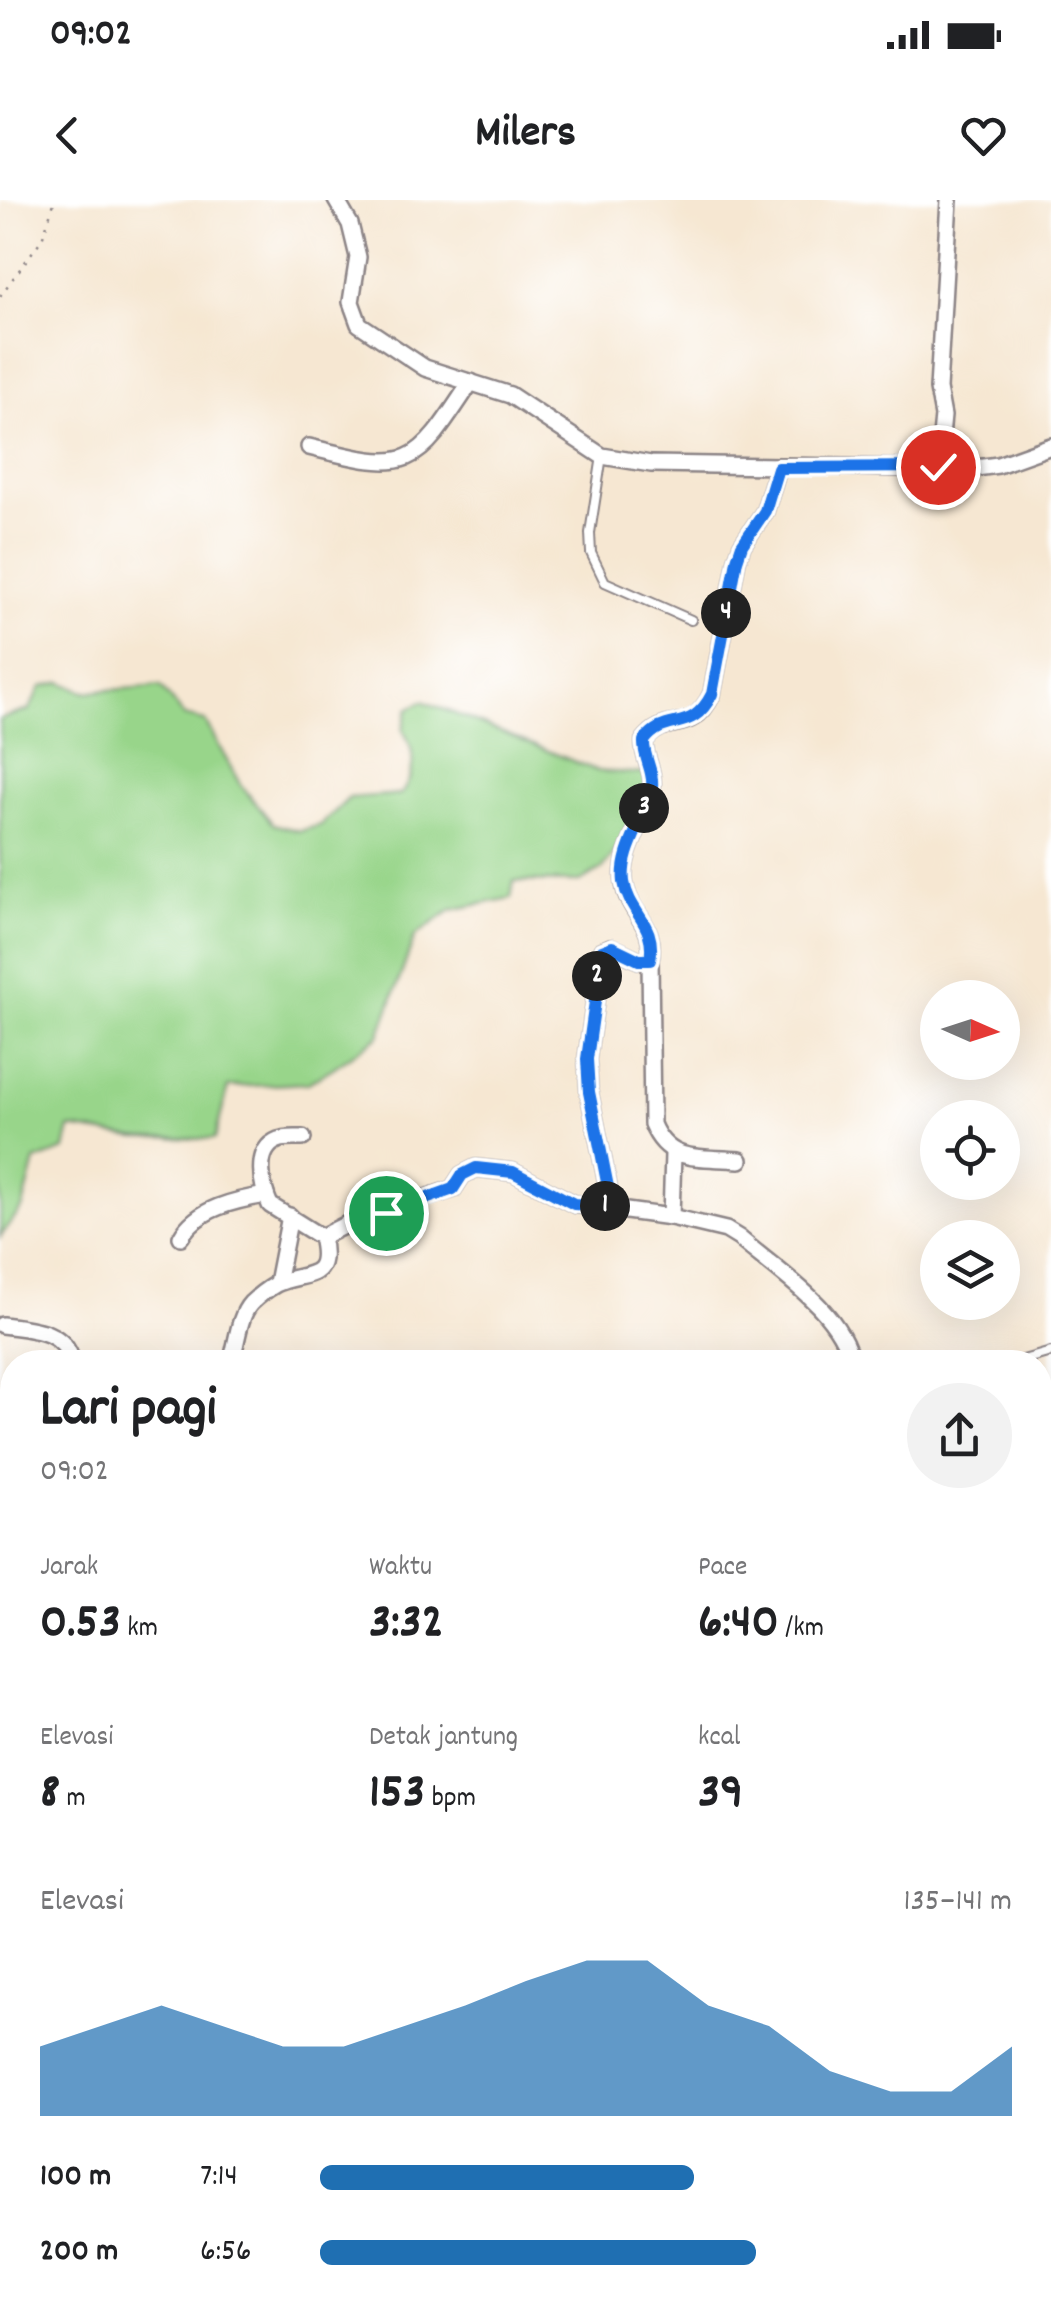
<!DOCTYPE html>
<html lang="id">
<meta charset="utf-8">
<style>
:root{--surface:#fff;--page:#f2f2f2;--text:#202124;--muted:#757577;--accent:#1f6fb2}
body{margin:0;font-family:Dekko,sans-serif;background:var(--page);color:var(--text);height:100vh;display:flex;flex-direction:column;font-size:38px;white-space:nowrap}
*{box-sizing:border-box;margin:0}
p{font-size:32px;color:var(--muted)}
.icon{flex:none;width:55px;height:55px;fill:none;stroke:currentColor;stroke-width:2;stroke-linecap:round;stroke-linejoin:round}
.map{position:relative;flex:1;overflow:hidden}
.sheet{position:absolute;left:0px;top:1150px;width:1052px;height:960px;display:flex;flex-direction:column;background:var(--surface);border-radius:40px 40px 0 0;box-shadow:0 10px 40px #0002}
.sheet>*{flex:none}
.needle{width:65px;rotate:93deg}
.controls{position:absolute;left:920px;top:780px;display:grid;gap:20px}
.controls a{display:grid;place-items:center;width:100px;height:100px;border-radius:50%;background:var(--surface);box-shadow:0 10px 40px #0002;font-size:50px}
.pin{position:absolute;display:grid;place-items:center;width:85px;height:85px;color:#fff;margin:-42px;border:5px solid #fff;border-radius:50%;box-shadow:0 2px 10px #0007}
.km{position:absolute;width:50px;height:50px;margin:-25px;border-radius:50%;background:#222;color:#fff;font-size:28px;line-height:50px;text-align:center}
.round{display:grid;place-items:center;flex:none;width:105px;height:105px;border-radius:52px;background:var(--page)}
.overview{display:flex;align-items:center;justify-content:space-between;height:170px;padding:0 40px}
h1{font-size:55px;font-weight:700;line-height:75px}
.stats{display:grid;grid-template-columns:repeat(3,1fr);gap:15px;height:170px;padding:10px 40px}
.stats div{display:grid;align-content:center}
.stats b{font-size:50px;font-weight:700}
.stats small{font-size:28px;font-weight:400}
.stats p{font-size:28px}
.chart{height:280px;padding:20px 40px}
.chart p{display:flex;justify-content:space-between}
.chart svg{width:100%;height:180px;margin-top:10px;fill:var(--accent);opacity:.7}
ul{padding:0 40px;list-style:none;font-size:32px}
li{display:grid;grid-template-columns:160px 120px 1fr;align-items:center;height:75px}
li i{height:25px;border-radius:12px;background:var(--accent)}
.status{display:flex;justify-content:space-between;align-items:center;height:70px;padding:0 50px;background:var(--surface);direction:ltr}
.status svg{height:28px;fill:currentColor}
header{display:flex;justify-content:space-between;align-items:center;height:130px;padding:0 40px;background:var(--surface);font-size:45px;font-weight:700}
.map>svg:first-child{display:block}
</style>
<div class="status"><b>09:02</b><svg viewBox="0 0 49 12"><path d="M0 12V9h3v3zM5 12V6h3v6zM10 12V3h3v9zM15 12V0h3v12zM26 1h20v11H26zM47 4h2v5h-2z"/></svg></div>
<header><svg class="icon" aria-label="back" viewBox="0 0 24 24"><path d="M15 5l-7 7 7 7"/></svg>Milers<svg class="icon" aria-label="heart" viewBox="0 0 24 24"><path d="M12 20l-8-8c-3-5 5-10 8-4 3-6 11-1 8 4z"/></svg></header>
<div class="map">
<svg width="1051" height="2110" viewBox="0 0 1051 2110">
<rect width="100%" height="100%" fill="#fff"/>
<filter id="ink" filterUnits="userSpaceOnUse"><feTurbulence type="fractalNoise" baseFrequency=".01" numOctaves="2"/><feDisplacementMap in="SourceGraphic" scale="20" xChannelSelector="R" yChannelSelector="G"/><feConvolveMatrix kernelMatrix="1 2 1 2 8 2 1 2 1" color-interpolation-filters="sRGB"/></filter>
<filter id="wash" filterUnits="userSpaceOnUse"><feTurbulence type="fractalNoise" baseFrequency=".0048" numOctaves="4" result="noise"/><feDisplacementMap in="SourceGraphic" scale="40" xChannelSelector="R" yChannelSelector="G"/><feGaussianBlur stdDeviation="2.25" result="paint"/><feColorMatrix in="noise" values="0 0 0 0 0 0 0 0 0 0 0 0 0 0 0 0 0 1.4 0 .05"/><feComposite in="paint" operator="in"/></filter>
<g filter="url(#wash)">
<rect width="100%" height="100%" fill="#f6e7d2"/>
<path fill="#98d58a" stroke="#5d7c62" stroke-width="2.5" d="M 61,482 L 84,492 L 160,486 L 184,516 L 205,521 L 240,584 L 273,624 L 300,631 L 321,625 L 349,598 L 401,594 C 416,574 416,551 403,530 L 408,509 L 423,501 L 598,571 L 649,574 L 652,593 L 628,636 L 602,669 L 580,682 L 514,681 L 511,698 L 451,710 L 415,736 L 379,836 L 333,868 L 308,883 L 228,887 L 215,939 L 135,938 L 70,928 L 65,950 L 35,961 L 23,1007 L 0,1037 L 0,519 L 29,510 L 41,487 Z"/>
</g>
<g filter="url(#ink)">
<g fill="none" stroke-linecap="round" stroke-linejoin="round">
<g stroke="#8c8486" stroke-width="12">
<g id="service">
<path d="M 602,256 L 590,333 L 591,353 L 605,382 L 691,420"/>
<path d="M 1016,1162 L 1051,1152"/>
<path d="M 0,1508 L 12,1510"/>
<path d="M 0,1818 L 12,1811"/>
<path d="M 12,2110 L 33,2098"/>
</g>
</g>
<g stroke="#8c8486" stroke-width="20">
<g id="minor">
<path d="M 336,0 L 350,24 L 358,57 L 351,102 L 359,124 L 425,168 L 510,195 L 602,256 L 651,264 L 969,269 L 998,265 L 1051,246"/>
<path d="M 309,247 C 411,272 413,271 471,182"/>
<path d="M 938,267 L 943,216 L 938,189 L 949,0"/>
<path d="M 650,760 L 652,924 C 669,965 701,956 740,960"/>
<path d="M 612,1007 L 589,892 L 587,859 L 602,751 L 611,747 L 639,760 L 650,760 C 657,723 628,714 624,682 C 620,648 648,618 652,586 C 654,571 643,557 644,541 C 667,510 690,539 712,494 L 737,360 L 742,345 L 765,311 L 778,268"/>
<path d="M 671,1017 L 673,954"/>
<path d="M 181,1037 C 197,1008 236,1000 266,995"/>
<path d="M 321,1037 L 349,1023 L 453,989 L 462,975 L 476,968 L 513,972 L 574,1004 L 671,1017 L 726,1030 L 739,1038 C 777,1071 842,1111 851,1162"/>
<path d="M 277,1083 L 290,1016"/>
<path d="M 2,1125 C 31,1129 64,1129 72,1162"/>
<path d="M 231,1162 C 237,1145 238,1117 251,1103 C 257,1097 269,1088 276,1084 C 304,1071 332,1083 321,1037 L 270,1005 C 262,987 253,950 278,940 C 285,937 295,938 303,938"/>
<path d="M 1040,1729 L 1051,1694"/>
<path d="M 1040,2011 L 1042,1979"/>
<path d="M 1040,2080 L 1051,2084"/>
<path d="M 837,2098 L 838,2110"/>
<path d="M 987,2110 L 992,2098"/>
</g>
</g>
<g stroke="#8c8486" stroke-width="25">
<g id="tertiary">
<path d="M 0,1326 L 12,1327"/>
<path d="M 1040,1382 L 1051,1381"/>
</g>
</g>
<g stroke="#8c8486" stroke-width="2.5" stroke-dasharray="2.5 8" stroke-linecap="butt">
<path d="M 0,96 L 42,39 L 55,0"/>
<path d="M 65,2110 L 66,2098"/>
</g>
<use href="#service" stroke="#fff" stroke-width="8"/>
<use href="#minor" stroke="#fff" stroke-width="15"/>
<use href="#tertiary" stroke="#fff" stroke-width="20"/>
</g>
</g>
<g fill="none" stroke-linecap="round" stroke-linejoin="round" filter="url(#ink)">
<g stroke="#fff" stroke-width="20">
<path id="route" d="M 386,1013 L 453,989 L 462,975 L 476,968 L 513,972 L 574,1004 L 612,1007 L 589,892 L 587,859 L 602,751 L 612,747 L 639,760 L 650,760 C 657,723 629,714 624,682 C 620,648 648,618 652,586 C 654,571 643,557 644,541 C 667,511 691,536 712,494 L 737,360 L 742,345 L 765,311 L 778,268 L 938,267"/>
</g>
<use href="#route" stroke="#1a73e8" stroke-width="12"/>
</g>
</svg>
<div class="controls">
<a><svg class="needle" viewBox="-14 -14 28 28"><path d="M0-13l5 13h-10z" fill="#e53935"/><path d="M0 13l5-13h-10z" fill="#757577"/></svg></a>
<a><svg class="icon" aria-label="locate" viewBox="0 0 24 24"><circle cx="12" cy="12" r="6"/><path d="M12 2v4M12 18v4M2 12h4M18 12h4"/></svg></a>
<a><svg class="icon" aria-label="layers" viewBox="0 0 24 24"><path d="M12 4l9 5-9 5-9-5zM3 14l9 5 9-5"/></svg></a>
</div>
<div class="pin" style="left:386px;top:1013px;background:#1e9e55"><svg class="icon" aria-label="arrive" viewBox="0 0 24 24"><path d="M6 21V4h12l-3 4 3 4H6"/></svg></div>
<div class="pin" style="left:938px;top:267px;background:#d93025"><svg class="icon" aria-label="check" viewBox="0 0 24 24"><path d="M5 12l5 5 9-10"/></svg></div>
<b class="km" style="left:605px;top:1006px">1</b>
<b class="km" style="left:597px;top:776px">2</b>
<b class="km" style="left:644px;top:608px">3</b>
<b class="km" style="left:726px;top:413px">4</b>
<section class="sheet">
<div class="overview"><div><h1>Lari pagi</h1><p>09:02</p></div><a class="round"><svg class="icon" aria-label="share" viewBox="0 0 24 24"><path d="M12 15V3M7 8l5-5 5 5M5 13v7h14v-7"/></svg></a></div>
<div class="stats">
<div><p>Jarak</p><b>0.53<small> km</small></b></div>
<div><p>Waktu</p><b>3:32</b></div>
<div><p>Pace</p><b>6:40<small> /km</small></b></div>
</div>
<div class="stats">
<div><p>Elevasi</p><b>8<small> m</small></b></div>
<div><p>Detak jantung</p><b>153<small> bpm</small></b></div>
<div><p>kcal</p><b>39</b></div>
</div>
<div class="chart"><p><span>Elevasi</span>135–141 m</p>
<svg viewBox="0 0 160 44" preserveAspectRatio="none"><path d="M0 44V27L10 22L20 17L30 22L40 27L50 27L60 22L70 17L80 11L90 6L100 6L110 17L120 22L130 33L140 38L150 38L160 27V44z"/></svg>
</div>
<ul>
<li><b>100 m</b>7:14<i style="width:54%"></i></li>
<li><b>200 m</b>6:56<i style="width:63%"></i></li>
</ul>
</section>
</div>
